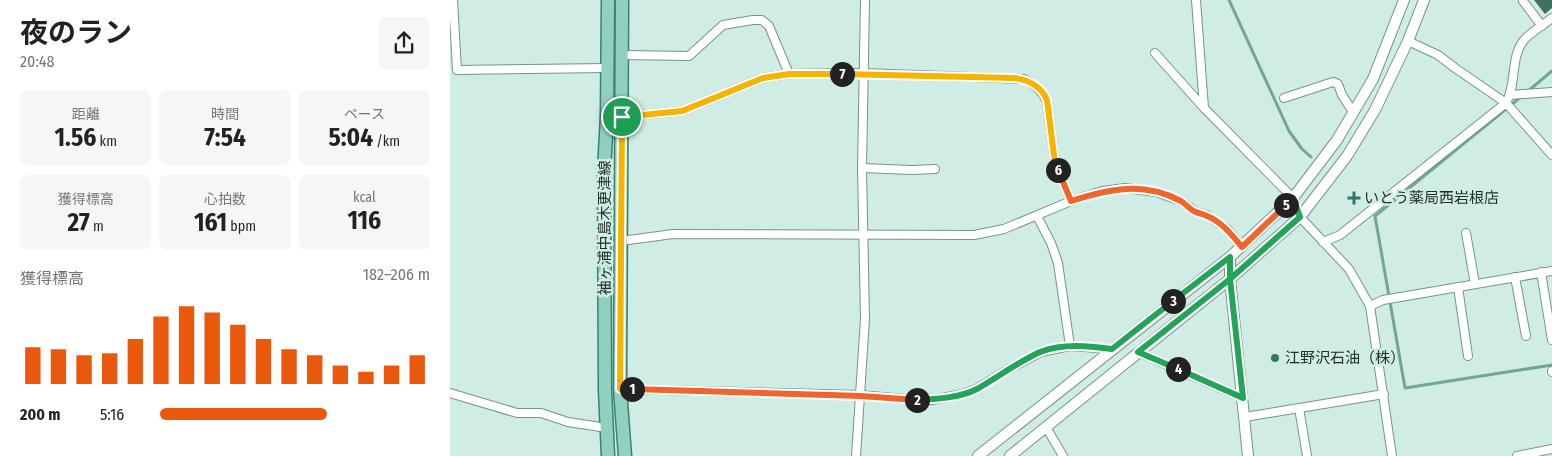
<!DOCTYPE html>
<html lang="ja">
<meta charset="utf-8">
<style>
:root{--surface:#fff;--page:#f6f6f6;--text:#222;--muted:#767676;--accent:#ea580c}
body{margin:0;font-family:"Fira Sans Condensed","Noto Sans JP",sans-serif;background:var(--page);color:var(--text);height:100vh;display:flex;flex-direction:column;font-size:19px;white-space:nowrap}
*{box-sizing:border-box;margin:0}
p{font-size:16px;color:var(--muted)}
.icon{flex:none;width:28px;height:28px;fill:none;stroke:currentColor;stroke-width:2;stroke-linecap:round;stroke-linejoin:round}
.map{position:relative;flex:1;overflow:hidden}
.sheet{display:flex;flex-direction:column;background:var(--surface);width:450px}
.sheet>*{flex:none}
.pin{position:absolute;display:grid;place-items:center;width:42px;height:42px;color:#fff;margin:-21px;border:2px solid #fff;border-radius:50%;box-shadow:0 1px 5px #0007}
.km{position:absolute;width:25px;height:25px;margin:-12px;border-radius:50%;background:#222;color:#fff;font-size:14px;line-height:25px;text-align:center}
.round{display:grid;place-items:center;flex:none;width:52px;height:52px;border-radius:8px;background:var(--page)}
.summary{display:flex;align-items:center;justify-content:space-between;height:85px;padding:0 20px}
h1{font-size:28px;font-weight:700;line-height:38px}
.metrics{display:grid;grid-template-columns:repeat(3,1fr);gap:8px;height:85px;padding:5px 20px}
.metrics div{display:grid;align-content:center;border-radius:8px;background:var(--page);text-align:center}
.metrics b{font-size:25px;font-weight:700}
.metrics small{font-size:14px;font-weight:400}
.metrics p{font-size:14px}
.chart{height:140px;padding:10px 20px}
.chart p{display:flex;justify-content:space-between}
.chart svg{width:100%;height:90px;margin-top:5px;stroke:var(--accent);stroke-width:6}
ul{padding:0 20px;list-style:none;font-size:16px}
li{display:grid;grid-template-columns:80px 60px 1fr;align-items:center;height:38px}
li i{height:12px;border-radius:6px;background:var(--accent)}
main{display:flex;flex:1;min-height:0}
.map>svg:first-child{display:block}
</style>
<main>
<section class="sheet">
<div class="summary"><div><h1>夜のラン</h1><p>20:48</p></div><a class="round"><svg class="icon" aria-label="share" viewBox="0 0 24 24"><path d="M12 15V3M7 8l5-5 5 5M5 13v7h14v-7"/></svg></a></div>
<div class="metrics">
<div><p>距離</p><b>1.56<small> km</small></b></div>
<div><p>時間</p><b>7:54</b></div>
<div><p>ペース</p><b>5:04<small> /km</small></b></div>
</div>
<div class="metrics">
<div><p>獲得標高</p><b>27<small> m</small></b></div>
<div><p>心拍数</p><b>161<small> bpm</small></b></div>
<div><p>kcal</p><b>116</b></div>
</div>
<div class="chart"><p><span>獲得標高</span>182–206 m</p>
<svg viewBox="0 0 160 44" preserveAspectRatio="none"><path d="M5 44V26M15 44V27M25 44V30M35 44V29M45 44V22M55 44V11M65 44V6M75 44V9M85 44V15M95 44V22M105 44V27M115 44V30M125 44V35M135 44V38M145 44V35M155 44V30"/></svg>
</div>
<ul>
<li><b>200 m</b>5:16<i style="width:62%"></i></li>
</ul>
</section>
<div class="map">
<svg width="1102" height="456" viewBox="0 0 1102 456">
<rect width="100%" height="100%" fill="#cfede4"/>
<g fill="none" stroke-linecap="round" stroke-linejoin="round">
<g stroke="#72a597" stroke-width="3">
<path d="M 779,0 L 839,131 L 852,149 L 861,157"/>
<path d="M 1077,92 L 1102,71"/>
<path d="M 1072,96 L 925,216 L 955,388 L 1102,365"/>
</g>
</g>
<path fill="#3e7063" d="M 1084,0 L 1102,0 L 1102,8 L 1095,14 Z"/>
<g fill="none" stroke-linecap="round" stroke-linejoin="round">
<g stroke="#78938b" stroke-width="10">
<g id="minor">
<path d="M 3,0 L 7,70 L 158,68"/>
<path d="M 746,0 L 754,108 L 843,198 L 850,217 L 899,269 L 920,306 L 942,456"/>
<path d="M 1073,1 L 1092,26"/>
<path d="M 958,41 L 988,55 L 1005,68 L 1056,103 L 1102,155"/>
<path d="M 705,53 L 754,108"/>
<path d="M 173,55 L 239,56 L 273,25 L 303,20 L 312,20 L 319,26 L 339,74"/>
<path d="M 1060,95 L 1102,92"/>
<path d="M 834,98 L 883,82 L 888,84 L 892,95 L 903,112"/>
<path d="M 157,116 L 172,117 L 232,111 L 313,78 L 339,74 L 414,73 L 574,79 C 584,84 592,90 597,101 L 605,163 L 621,201"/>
<path d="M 412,168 L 462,170 L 485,169"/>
<path d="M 587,216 L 601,243 L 608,263 L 620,346"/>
<path d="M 1016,233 L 1025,284"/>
<path d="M 171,241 L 223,234 L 524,235 L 554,229 L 621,201 L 652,191 L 675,188 L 706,192 L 731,201 L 746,212 L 757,215 L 777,229 L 792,247"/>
<path d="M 873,242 L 890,235 L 1056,103 C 1067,84 1060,57 1074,40 C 1081,32 1093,25 1102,18"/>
<path d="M 1091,272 L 1102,340"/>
<path d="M 1065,277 L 1076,336"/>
<path d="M 1008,287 L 1018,356"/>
<path d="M 920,306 L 933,300 L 1102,271"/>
<path d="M 688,352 L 793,398"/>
<path d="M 1102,371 L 1102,372"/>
<path d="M 170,389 L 411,395 L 466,400 L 482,400 L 513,394 L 526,389 L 559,369 L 591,352 L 620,346 L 662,349"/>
<path d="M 0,393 L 67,413 L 91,413 L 118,422 L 157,428"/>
<path d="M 849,408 L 857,456"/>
<path d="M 795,417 L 934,394"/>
<path d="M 596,427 L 613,456"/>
<path d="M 406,456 L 415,319 L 412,168 L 415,0"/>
<path d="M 1067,456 L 1102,449"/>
</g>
</g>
<g stroke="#78938b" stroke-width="12">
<g id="tertiary">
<path d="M 780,257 L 780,279 L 798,456"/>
<path d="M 528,456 L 780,257 L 843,198 L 887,140 L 923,79 L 954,0"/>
<path d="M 560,456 L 780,279 L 850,217 L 897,156 L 925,110 L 958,41 L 974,0"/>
</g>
</g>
<g stroke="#3a8272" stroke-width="15">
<g id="primary">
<path d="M 172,0 L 170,389 L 175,456"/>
<path d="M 158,456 L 155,390 L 154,170 L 157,116 L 158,0"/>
</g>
</g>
<use href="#minor" stroke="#fff" stroke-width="8"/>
<use href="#tertiary" stroke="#fff" stroke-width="10"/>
<use href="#primary" stroke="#91d0c1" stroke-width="12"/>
</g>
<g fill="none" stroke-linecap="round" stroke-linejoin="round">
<g stroke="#fff" stroke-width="10">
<path id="split-1" d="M 172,117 L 170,389 L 182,389"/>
</g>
<g stroke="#fff" stroke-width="10">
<path id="split-2" d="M 182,389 L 411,396 L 467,400"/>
</g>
<g stroke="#fff" stroke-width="10">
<path id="split-3" d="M 467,400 C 486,399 509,398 527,389 C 548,377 568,362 590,352 C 613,343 639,346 662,349 L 723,301"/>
</g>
<g stroke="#fff" stroke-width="10">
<path id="split-4" d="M 723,301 L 780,257 L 780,279 L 793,398 L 728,369"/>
</g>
<g stroke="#fff" stroke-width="10">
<path id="split-5" d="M 728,369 L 688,352 L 780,279 L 850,217 L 843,198 L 836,205"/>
</g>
<g stroke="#fff" stroke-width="10">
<path id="split-6" d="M 608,170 L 621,201 C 659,189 693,181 731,201 C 736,204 740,210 746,212 C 750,214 754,214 757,216 C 772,222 782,235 792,247 L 836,205"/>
</g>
<g stroke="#fff" stroke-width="10">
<path id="split-7" d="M 392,74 L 564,78 C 579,80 591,86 597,100 L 605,163 L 608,170"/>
</g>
<g stroke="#fff" stroke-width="10">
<path id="split-8" d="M 172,117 L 232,111 L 313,78 L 339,74 L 392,74"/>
</g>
<use href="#split-1" stroke="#f5b400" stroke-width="6"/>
<use href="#split-2" stroke="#f0652b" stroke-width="6"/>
<use href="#split-3" stroke="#22a559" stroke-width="6"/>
<use href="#split-4" stroke="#22a559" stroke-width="6"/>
<use href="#split-5" stroke="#22a559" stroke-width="6"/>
<use href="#split-6" stroke="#f0652b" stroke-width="6"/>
<use href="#split-7" stroke="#f5b400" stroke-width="6"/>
<use href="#split-8" stroke="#f5b400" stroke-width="6"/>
</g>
<g fill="#347667" stroke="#cfede4" stroke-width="2">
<path d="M901.5 190.5h5v5h5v5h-5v5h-5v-5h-5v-5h5z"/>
<circle cx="825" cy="358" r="5"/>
</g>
<g text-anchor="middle" stroke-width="5" stroke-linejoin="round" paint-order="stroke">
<g font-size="15" fill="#222e2a" stroke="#cfede4" text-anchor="start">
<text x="914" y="203">いとう薬局西岩根店</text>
<text x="835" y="363">江野沢石油（株）</text>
</g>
<g font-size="15" fill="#222e2a" stroke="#cfede4">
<text transform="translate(155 228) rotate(-90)" y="5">袖ヶ浦中島木更津線</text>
</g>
</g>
</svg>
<div class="pin" style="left:172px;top:117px;background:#1e9e55"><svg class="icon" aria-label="arrive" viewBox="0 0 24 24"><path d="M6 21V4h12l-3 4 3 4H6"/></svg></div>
<b class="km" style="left:182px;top:389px">1</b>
<b class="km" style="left:467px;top:400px">2</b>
<b class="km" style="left:723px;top:301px">3</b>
<b class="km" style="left:728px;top:369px">4</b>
<b class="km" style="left:836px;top:205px">5</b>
<b class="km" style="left:608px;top:170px">6</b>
<b class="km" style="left:392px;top:74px">7</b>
</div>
</main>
